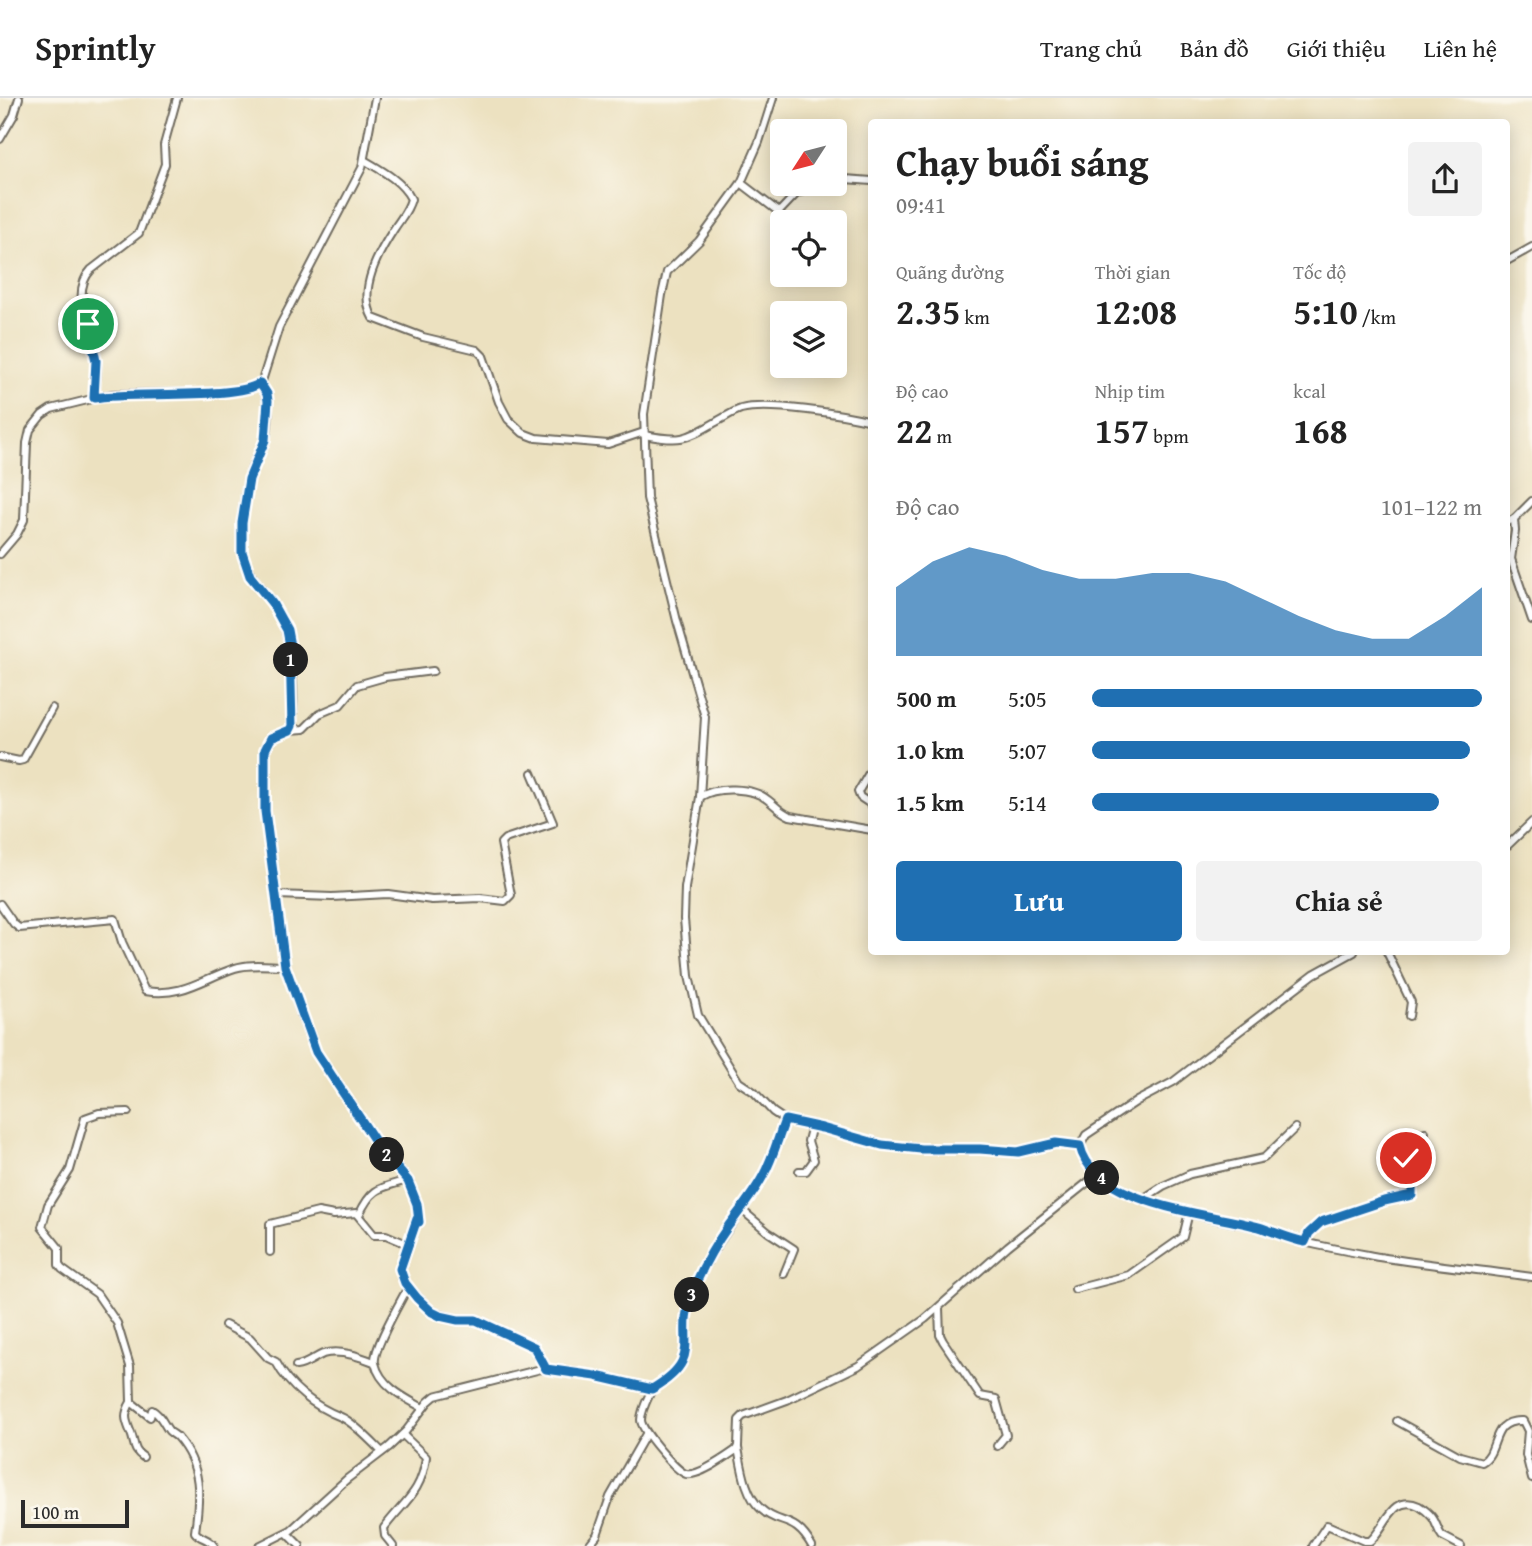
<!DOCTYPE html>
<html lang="vi">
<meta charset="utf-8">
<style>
:root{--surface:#fff;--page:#f2f2f2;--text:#222;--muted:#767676;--line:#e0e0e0;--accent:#1f6fb2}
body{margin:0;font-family:"Gentium Book Plus",serif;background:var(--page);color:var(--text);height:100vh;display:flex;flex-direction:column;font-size:26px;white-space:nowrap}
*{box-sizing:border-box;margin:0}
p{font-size:23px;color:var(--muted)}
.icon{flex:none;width:38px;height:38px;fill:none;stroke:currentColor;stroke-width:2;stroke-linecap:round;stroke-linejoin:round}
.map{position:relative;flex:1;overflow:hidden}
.details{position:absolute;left:868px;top:21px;width:642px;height:836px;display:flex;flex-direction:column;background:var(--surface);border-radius:7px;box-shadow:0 4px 18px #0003}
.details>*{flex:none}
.needle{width:46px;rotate:234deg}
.controls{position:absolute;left:770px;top:21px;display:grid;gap:14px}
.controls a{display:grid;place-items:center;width:77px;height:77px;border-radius:7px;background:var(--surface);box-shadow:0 4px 18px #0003;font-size:35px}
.scale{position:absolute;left:21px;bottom:18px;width:108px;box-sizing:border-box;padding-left:7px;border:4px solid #2b2b2b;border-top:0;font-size:19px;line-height:24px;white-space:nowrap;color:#2b2b2b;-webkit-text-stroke:5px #fbf7ec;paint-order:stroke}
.pin{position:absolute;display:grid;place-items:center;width:60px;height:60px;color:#fff;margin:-30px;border:4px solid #fff;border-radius:50%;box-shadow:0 2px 7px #0007}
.km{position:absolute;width:35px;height:35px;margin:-18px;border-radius:50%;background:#222;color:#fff;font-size:19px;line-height:35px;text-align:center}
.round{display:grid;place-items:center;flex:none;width:74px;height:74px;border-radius:7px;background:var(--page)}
.head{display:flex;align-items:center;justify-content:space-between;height:119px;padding:0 28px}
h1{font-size:38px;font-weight:600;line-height:52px}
.metrics{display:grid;grid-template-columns:repeat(3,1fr);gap:10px;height:119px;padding:7px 28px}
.metrics div{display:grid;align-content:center}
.metrics b{font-size:35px;font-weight:600}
.metrics small{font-size:19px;font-weight:400}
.metrics p{font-size:19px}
.chart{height:196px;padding:14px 28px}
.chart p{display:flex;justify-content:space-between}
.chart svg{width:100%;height:126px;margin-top:7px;fill:var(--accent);opacity:.7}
.button{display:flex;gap:14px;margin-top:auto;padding:14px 28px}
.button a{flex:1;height:80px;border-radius:7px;background:var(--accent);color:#fff;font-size:28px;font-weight:600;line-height:80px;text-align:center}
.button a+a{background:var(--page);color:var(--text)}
ul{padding:0 28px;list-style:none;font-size:23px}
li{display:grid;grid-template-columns:112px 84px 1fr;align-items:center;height:52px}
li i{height:18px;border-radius:9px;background:var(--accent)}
header{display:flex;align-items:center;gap:42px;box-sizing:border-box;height:98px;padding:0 35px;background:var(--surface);border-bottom:2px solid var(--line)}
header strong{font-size:33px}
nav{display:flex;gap:38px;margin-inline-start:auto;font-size:24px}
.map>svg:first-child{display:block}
</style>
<header>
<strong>Sprintly</strong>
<nav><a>Trang chủ</a><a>Bản đồ</a><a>Giới thiệu</a><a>Liên hệ</a></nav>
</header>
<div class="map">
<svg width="1532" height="1448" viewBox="0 0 1532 1448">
<rect width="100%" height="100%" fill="#fbf7ec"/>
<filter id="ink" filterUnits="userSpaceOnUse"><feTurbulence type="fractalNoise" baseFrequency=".0143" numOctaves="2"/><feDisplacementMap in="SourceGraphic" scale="14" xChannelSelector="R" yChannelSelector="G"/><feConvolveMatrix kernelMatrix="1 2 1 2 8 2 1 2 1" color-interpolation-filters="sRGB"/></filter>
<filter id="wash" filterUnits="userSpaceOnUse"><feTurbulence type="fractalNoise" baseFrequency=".00686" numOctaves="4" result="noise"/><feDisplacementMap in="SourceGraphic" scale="28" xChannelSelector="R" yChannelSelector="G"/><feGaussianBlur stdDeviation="1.57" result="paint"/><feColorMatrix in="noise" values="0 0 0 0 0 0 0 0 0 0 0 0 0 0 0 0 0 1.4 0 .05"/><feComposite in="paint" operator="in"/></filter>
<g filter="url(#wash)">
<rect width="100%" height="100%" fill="#ece1c0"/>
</g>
<g filter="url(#ink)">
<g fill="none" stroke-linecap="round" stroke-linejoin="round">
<g stroke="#6f6b5f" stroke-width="10">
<g id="street">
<path d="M 773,0 L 759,44 L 741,85 L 699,143 L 667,174 L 662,197 L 644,316 L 647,400 L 677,523 L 705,619 L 700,699 L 685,790 L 684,821 L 689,878 L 698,917 L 739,984 L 754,994 L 773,1014 L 785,1022 L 822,1030 L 882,1047 L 921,1051 L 980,1051 L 1018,1054 L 1056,1045 L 1080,1048"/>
<path d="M 0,41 L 14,17 L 19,0"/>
<path d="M 364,62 C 381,72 402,83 411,101 C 408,113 401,120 394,131 C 379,154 357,192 373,220 L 423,239 L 477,252 L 483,258 L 499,304 L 508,321 L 523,335 L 536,340 L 608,346 L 644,334"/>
<path d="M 835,84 L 845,81 L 872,83"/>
<path d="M 741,85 L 779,114 L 797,95 L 827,86"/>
<path d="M 1507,163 L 1532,149"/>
<path d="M 260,285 C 271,300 270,328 264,346 C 261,355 255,362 252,370 C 246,387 241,421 241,438 C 240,477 264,488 280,518 C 293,542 295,600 292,628 L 290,632 L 271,640 L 265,652 L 265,713 L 285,868 L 302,919 L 316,954 L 379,1049 L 408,1082 L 417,1106 L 419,1124 L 417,1121 L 400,1171 L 402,1179 L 408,1189 C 401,1203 372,1252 375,1265 C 380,1288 405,1300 423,1310"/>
<path d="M 94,300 C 96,287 98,274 96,261 C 92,234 69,195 91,172 L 139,135 L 165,66 L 164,47 L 177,0"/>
<path d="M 644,337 C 680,344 685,342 716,324 C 724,320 732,314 741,311 C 769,304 842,316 872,323"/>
<path d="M 1514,421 L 1515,433 L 1511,461 L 1532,522"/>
<path d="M 1507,424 L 1514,421 L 1532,403"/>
<path d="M 0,456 L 17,436 L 24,422 L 27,345 L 30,332 L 42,317 L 51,311 L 112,296 L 207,295 L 244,292 L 255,289 L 262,283 L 279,229 L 362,70 L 375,0"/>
<path d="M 290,632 L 304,631 L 319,616 L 340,607 L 357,587 L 385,579 L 433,573"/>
<path d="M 0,659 L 19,663 L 23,662 L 52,610"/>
<path d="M 872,670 L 858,694 L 860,699 L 872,707"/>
<path d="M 700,699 C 716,688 753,689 768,702 C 776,708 780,714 790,718 L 872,732"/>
<path d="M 1507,748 L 1532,724"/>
<path d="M 277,797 L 332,799 L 388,796 L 432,802 L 480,800 L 505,803 L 511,797 L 501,745 L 505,741 L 553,725 L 532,675"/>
<path d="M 0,806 L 14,826 L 19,830 L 115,821 L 122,844 L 145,893 C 183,899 202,881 235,870 C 250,865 269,868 285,868"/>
<path d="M 1354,854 L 1314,876 L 1173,984 L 1137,1003 L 1086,1037 L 1080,1048 C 1092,1104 1210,1119 1256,1129 C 1269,1131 1282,1139 1296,1142 C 1323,1149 1352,1154 1379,1159 C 1430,1167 1481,1172 1532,1179"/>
<path d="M 1387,854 L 1411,904 L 1409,918"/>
<path d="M 128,1014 L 99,1015 L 85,1020 L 70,1072 L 48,1107 L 42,1129 L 59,1150 L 59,1167 L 62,1171 L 97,1196 L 117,1225 L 130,1268 L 131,1304 L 150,1319 L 152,1312 C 162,1318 162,1324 169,1333 C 171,1335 175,1337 177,1339 C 203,1369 200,1398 195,1434 C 200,1441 209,1440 214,1448"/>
<path d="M 799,1073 L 806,1073 L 814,1062 L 808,1043 L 812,1027"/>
<path d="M 1143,1101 L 1163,1088 L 1190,1076 L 1264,1060 L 1295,1030"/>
<path d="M 742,1112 L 768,1134 L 794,1151 L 784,1176"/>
<path d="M 359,1117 C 372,1089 380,1090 408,1082"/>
<path d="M 1305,1144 L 1309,1135 L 1321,1124 L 1384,1103 L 1412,1097 L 1412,1074 L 1403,1048 L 1425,1034"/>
<path d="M 270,1154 L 270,1126 L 318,1114 L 334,1117 L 356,1115 L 374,1137 L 386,1137 L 407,1146"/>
<path d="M 408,1189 L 432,1214 L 458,1222 L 476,1222 L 534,1249 L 546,1271"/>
<path d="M 1075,1191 L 1129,1177 L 1183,1139 L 1189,1114"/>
<path d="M 939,1210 L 940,1237 L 943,1243 L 980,1298 L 996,1301 L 1006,1337 L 997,1348"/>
<path d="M 225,1227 L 250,1240 L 268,1260 L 276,1264 C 289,1289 315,1309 341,1319 C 352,1323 373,1345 382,1354"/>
<path d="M 296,1268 C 307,1267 313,1260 323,1256 C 339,1251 359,1258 374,1264"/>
<path d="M 652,1291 C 648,1300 641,1312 641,1322 C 641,1332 676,1373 686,1376 C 698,1379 726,1359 736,1352 L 738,1348 L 739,1322 L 743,1318 L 787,1302 L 858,1268 L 925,1221 L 1008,1148 L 1098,1076"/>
<path d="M 131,1304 C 122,1319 127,1324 132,1338 C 135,1348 134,1353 143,1359"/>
<path d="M 1397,1323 L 1460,1358 L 1482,1364 C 1500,1354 1489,1321 1523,1323 L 1528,1333 L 1526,1357 L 1532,1381"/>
<path d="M 738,1350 C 742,1370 745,1397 761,1411 C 780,1429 794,1416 812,1448"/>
<path d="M 287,1435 L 300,1448"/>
<path d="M 259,1448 L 291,1432 L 347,1381 L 389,1349 L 406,1333 L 428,1304 L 435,1298 L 541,1271 L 596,1278 L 652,1291 C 706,1259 675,1242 691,1198 C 708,1151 740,1120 763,1078 C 773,1061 778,1040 785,1022"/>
<path d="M 393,1448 L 385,1438 L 384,1430 C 403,1404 422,1395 426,1359 L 403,1337"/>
<path d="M 588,1448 L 597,1437 L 610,1399 L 646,1336"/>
<path d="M 1313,1448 L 1327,1427 L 1364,1443 L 1370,1443 C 1386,1430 1392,1395 1419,1408 C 1424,1411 1428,1414 1432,1419 C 1437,1425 1437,1432 1442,1438 L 1461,1448"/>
</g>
</g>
<use href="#street" stroke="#fff" stroke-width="6"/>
</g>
</g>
<g fill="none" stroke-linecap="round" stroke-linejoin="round" filter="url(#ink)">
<g stroke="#fff" stroke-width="14">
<path id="route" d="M 88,226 L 96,263 L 94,300 C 128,293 239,302 260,285 L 267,296 L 268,303 L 265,342 L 249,381 L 242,425 L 242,454 L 250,478 L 272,505 L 287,532 L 290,548 L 292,628 L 290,632 L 271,640 L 265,652 L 265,713 L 285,868 L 316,954 L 379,1049 L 408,1083 L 417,1106 L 419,1124 L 417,1121 L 400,1171 L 405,1185 L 417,1200 L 432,1214 L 440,1218 L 458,1222 L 476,1222 L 534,1249 L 546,1271 L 596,1278 L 652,1291 C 706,1259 675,1242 691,1198 C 700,1173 714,1148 729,1127 C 741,1111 754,1095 763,1078 C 773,1060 778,1040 785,1022 L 822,1030 L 882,1047 L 921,1051 L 980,1051 L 1018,1054 L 1056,1045 L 1080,1048 C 1093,1107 1212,1116 1259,1129 C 1275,1134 1289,1141 1305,1144 L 1309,1135 L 1321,1124 L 1384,1103 L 1412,1097 L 1412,1074 L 1406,1060"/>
</g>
<use href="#route" stroke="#1f6fb2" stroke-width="9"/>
</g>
</svg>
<div class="controls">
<a><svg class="needle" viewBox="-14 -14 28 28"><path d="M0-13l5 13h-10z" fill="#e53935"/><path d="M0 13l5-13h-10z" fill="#767676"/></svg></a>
<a><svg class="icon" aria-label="locate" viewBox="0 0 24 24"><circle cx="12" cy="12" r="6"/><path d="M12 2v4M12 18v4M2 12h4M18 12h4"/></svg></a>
<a><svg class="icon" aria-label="layers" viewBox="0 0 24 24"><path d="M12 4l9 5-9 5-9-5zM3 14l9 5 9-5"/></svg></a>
</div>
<div class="scale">100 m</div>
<div class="pin" style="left:88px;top:226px;background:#1e9e55"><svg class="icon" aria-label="arrive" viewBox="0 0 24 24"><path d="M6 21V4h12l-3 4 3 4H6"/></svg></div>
<div class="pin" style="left:1406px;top:1060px;background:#d93025"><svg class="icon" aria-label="check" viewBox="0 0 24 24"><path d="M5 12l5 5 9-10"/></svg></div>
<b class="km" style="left:291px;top:562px">1</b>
<b class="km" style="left:387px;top:1057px">2</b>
<b class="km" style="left:692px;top:1197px">3</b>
<b class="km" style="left:1102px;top:1080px">4</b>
<section class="details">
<div class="head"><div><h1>Chạy buổi sáng</h1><p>09:41</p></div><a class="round"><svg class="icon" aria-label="share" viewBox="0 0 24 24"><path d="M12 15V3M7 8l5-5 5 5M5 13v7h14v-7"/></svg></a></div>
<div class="metrics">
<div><p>Quãng đường</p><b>2.35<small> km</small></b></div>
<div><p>Thời gian</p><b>12:08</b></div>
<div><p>Tốc độ</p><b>5:10<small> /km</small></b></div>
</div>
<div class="metrics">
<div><p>Độ cao</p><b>22<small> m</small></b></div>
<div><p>Nhịp tim</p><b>157<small> bpm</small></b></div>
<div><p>kcal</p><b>168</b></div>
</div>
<div class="chart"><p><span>Độ cao</span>101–122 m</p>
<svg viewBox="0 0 160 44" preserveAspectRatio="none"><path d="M0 44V20L10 11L20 6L30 9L40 14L50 17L60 17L70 15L80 15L90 18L100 24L110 30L120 35L130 38L140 38L150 30L160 20V44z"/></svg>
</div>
<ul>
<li><b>500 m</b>5:05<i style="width:100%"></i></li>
<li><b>1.0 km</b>5:07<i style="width:97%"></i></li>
<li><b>1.5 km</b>5:14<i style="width:89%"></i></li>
</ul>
<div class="button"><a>Lưu</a><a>Chia sẻ</a></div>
</section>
</div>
